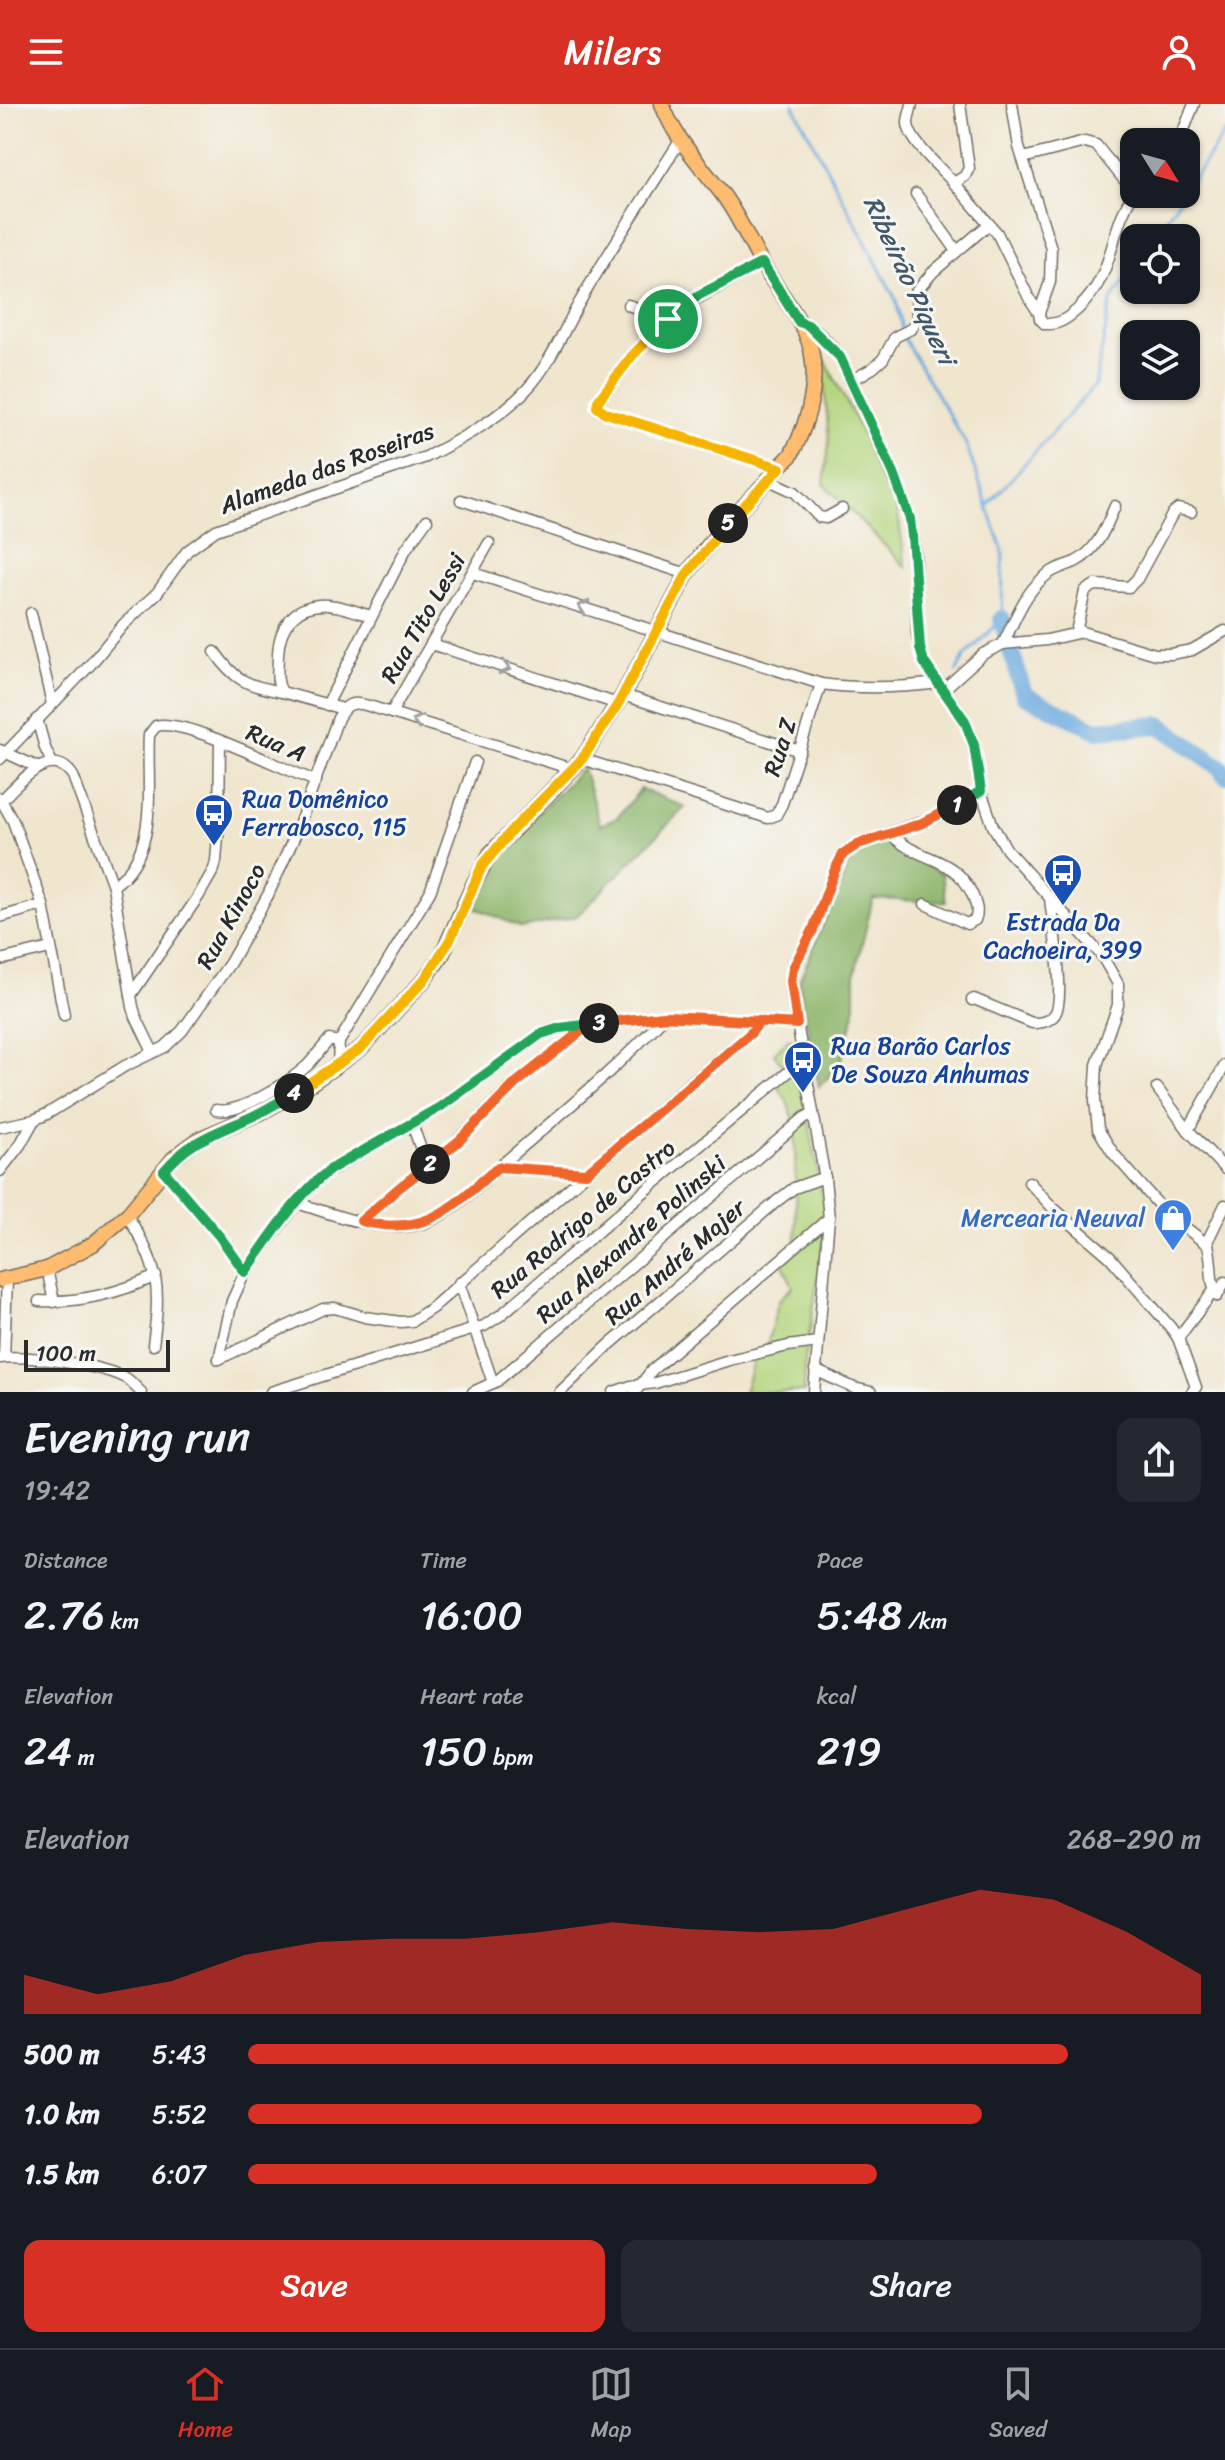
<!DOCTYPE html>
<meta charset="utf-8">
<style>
:root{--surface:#171b24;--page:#242831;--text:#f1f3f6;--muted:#9ea1a6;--line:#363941;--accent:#d93025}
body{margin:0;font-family:Sriracha,sans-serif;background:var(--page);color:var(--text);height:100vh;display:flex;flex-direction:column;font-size:30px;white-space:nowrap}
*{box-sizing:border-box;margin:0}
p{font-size:26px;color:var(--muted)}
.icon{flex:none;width:44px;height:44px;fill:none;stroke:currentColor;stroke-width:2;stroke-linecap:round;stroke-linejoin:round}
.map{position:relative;height:1288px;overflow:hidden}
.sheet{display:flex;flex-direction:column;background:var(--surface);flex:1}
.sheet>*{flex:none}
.needle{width:52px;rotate:127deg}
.tools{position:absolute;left:1120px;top:24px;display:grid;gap:16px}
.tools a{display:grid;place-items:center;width:80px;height:80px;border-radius:16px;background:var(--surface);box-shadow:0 2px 6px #0004;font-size:40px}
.scale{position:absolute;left:24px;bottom:20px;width:146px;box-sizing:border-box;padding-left:8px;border:4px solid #2b2b2b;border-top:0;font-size:22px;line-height:28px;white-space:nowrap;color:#2b2b2b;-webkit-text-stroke:6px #f6f6f2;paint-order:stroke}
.pin{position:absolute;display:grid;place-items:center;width:68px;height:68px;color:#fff;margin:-34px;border:4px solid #fff;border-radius:50%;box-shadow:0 2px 8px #0007}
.km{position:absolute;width:40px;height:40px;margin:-20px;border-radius:50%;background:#222;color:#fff;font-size:22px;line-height:40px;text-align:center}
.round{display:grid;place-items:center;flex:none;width:84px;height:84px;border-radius:16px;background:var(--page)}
.headline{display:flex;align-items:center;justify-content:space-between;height:136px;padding:0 24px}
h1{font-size:44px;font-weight:600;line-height:60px}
.stats{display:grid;grid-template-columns:repeat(3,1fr);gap:12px;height:136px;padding:8px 24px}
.stats div{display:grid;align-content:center}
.stats b{font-size:40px;font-weight:600}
.stats small{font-size:22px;font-weight:400}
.stats p{font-size:22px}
.chart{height:224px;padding:16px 24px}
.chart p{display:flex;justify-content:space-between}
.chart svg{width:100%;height:144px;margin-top:8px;fill:var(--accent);opacity:.7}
.primary-button{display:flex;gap:16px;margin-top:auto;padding:16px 24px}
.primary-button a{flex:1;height:92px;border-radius:16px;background:var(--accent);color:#fff;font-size:32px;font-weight:600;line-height:92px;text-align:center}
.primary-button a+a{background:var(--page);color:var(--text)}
ul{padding:0 24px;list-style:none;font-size:26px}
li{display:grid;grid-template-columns:128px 96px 1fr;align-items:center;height:60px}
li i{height:20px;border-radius:10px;background:var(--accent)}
header{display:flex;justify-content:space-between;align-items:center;height:104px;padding:0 24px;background:var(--accent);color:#fff;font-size:36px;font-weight:600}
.tab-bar{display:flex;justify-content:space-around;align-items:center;height:112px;border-top:2px solid var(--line);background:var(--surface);font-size:22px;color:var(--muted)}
.tab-bar a{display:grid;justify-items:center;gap:4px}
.tab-bar .active{color:var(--accent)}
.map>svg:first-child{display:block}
</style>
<header><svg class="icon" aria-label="menu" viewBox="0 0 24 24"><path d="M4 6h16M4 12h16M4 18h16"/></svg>Milers<svg class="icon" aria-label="person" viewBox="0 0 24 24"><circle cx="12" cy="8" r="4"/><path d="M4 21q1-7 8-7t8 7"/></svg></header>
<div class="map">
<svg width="1225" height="1288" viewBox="0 0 1225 1288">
<rect width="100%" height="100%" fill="#f6f6f2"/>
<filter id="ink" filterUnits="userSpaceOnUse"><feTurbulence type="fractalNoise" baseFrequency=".0125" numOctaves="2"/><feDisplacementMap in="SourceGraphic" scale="16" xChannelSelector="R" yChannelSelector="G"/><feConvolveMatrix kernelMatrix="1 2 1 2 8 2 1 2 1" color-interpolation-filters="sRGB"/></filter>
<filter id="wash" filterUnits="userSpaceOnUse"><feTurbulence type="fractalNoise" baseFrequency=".006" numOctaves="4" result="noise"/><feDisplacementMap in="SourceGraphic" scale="32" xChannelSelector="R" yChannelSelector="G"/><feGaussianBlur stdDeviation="1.8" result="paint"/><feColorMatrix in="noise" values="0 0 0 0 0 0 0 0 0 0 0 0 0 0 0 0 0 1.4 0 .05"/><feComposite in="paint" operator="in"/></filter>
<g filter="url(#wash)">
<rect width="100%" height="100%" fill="#f0e5cd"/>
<g fill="#b3d57d" stroke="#6f8054" stroke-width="2">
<path d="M 822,250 L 891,386 L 898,411 L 906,463 L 824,380 L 829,338 Z"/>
<path d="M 788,935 L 794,936 L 827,1117 L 805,1256 L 804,1288 L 744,1288 L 754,1255 L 785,1243 L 767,1241 L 779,1196 L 793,1183 L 783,1160 L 796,1139 L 795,1021 L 787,997 L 777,981 L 783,962 L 774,949 Z"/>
</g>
<g fill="#8eb66c" stroke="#5c704c" stroke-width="2">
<path d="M 583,664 L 600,721 L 617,714 L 641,685 L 685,703 L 577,812 L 522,824 L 465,799 L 500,747 Z"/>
<path d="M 885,735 L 911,753 L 942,770 L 946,798 L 873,795 L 855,869 L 855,909 L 840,961 L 819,983 L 799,877 L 851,755 Z"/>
</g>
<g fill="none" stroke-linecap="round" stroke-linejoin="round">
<g stroke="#6cabdf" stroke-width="3">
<path d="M 793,0 L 896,196 L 902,226"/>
<path d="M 1186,86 L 1225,28"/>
<path d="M 1153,134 L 1183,90"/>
<path d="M 903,233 L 966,340 L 1003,447 L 1002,515 L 965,552 L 956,568"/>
<path d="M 988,401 L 1095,281 L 1111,197 L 1134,163"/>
<path d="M 1220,663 L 1225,660"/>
</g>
<path stroke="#6cabdf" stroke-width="18" d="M 1002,515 L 1024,591 L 1097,626 L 1160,621 L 1220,663 L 1225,671"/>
</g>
</g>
<g filter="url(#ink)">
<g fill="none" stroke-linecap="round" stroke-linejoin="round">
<g stroke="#706c64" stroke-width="13">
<g id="minor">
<path d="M 912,0 C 911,6 908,13 908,19 C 908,36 942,66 954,79"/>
<path d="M 960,0 L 969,64 L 965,72 L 954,79 L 997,129 L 1029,194 L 1039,209"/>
<path d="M 1012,0 L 1019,43 L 1051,144 L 1050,178 L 1039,209 L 1040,215 L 1045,220 C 1059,221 1068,214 1078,205 C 1117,168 1107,130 1134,88"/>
<path d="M 1179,38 L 1194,0"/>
<path d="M 1023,54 L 1085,38 L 1096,41 L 1134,88"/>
<path d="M 916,90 L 957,147"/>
<path d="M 762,159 L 680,204 L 656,226 L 632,252 L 597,300 L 598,305 L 606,309 L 780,364"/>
<path d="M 628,201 L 668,215"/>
<path d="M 801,219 C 817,224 830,240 840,253 L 902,392 L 910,415 L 915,451 L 917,530 L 920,544 L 924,558 L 962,611 L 971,630 L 981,687 L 993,722 L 1007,746 L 1102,852 L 1118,880 L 1118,901 L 1097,961 L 1095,996 L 1098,1025 L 1113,1049 L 1164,1107 L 1208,1141 C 1213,1158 1209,1178 1217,1192"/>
<path d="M 851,277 L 873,264 L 883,255 L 895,233 L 911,225 L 917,216 L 916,188 L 933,168 L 989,120"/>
<path d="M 769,376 L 795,388 L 819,413 L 826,414 L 842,405"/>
<path d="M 461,396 L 687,470"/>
<path d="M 473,469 L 821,580 C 860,585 899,584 938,579"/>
<path d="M 31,509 L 52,600"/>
<path d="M 1076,528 L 1085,487 L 1095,481 L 1129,483 L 1137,475 L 1173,409 L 1178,405 L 1191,408"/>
<path d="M 431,540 L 618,600"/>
<path d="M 1003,540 C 1014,518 1023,492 1042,475 C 1052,465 1063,463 1075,458 C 1097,447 1106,423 1115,402"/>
<path d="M 215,548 C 235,577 248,582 282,588"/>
<path d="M 943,586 L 983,550 L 1003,540 L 1047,536 L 1082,528 L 1155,550 L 1171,550 L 1192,546 L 1225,527"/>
<path d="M 623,591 L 800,647"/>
<path d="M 327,601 L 406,445 L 427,416"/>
<path d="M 343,605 L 282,588 C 275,577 278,564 278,551 C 279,521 296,499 328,501 C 343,502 357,508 371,512"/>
<path d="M 391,609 L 489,439"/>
<path d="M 37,615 L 45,644 L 52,659"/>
<path d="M 0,646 L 37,663"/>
<path d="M 0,655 L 90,561 L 123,521 L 157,489 L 187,447 L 216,426 L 426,353 C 461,335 501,314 528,284 C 551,259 565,223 582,194 C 613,141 647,89 680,37"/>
<path d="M 582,655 L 768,714 L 776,711 L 782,700 L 821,580"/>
<path d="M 0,694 L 13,717 L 43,801 L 64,911"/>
<path d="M 0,698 C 17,681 51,639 73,672 L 113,782 L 133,903 L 136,913 L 153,948"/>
<path d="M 890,729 C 918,759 955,750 973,792 C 976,802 979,807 975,816 L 967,820 L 925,800"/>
<path d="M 113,782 C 161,748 146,682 149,631 L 156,622 C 183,613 283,666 316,677"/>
<path d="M 0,813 L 43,801"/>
<path d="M 0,856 L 50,844"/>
<path d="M 131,891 L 198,793 L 214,765 L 216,757 L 219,720 L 220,637"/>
<path d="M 972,896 L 974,895 L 1032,919 C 1041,919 1049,918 1055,910 C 1066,893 1052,817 1050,794"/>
<path d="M 338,961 L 339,938 L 430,788 L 475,658"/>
<path d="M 1157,984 L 1188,1026 L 1225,1065"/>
<path d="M 216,1006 C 240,1011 290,977 308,961 C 315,953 322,944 329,936 L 339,938"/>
<path d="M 412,1020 L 427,1062"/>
<path d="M 0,1023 L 34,1016 L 47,1010 L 125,962 L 165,943 L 182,927 L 230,859 L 268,791 L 297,727 L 338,614 C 347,599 352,597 369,602 L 572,665"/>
<path d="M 1188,1026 L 1225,961"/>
<path d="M 498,1063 L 586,1069"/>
<path d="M 0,1067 L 20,1041 L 34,1016"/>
<path d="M 164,1067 L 220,1133 L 245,1168"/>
<path d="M 1029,1078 L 1052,1103 L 1110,1153 L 1171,1224 L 1178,1234 L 1196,1283 L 1192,1288"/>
<path d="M 297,1099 C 333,1110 378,1129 417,1121 C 451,1113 480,1079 506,1057 C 559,1011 618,964 665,912"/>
<path d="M 127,1111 C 159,1163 161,1181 153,1241"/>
<path d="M 361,1117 L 400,1083 L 443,1051 L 516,979 L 589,921"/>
<path d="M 1206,1140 L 1225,1101"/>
<path d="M 47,1165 L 54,1198"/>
<path d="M 459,1179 L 493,1279"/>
<path d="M 1217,1192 L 1225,1178"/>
<path d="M 39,1197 C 79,1199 119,1189 156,1172"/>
<path d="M 1178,1234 L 1213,1188"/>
<path d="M 4,1253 L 7,1174"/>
<path d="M 0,1254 C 27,1251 104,1261 127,1275 C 132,1278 136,1284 141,1288"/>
<path d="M 219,1255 L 232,1197 L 245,1168 L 297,1099 L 320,1073 L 440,1003 L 541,930 L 560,924 L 665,912 L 797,920"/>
<path d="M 219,1255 L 323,1205 L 335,1204 L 365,1213 L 401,1218 L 412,1217 L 432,1204 L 695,975 L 751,929 L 760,917"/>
<path d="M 815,1266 L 854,1284 L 871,1288"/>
<path d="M 271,1288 L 484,1222 L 501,1211 L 632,1098 L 804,955"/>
<path d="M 473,1288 L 497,1277 L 804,1014 L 813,1009"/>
<path d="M 560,1288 L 608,1242 L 777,1097 L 794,1084 L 825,1073"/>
<path d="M 614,1288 L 631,1282 L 655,1279 L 729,1256 L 788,1242 L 818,1238"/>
<path d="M 635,1288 L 652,1266 L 829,1114"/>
<path d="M 814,1288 L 829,1114 L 825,1075 L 792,891 L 793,864 L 813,826 L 834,768 L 843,750 L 858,740 L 936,713 L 981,687"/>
</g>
</g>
<g stroke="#706c64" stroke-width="17">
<path id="major" d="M 0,1176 L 47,1165 L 93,1140 L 129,1109 L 173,1055 L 187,1044 L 201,1034 L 260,1009 L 304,984 L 360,945 L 370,935 L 424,876 L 442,851 L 474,779 L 490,750 L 582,655 L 623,591 L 687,470 L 715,433 L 791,351 C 810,316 823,267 805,228 C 793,204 776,183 762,160 C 749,137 739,113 723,91 C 701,61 675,36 662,0"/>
</g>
<use href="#minor" stroke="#fff" stroke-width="10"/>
<use href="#major" stroke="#fdbc70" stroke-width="14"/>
</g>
<defs><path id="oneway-chevron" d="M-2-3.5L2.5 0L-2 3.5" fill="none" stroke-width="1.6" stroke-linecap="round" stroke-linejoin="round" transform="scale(2)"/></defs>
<g stroke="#a0a0a0">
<use href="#oneway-chevron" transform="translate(583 503) rotate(-163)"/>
<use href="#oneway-chevron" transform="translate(505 564) rotate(18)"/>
<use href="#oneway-chevron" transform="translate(417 617) rotate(-163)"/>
</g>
</g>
<g fill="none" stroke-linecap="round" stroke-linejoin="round" filter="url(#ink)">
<g stroke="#fff" stroke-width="16">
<path id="split-1" d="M 668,215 L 699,191 L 762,159 L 799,218 L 808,221 L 840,253 L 894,370 L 910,415 L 912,432 L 920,544 L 924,558 L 938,579 L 965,617 L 974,641 L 981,687 L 957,701"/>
</g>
<g stroke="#fff" stroke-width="16">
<path id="split-2" d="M 430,1060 L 459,1037 L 516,979 L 590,920 L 665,912 L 797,920 L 791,877 L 793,864 L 813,826 L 834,768 L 843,750 L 858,740 L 920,720 L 957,701"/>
</g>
<g stroke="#fff" stroke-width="16">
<path id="split-3" d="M 430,1060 L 400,1083 L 361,1117 C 427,1134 452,1103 498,1063 L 586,1069 L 751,929 L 760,917 L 665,912 L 599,919"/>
</g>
<g stroke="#fff" stroke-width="16">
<path id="split-4" d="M 294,989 C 279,998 265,1007 249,1014 C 214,1030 190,1036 164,1067 L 220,1133 L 245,1168 C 271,1133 296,1091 331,1065 L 440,1003 L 541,930 L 560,924 L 599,919"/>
</g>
<g stroke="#fff" stroke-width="16">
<path id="split-5" d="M 294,989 L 360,945 L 424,876 L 450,836 L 482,762 L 513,725 L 582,655 L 618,600 L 687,470 L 728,419"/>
</g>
<g stroke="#fff" stroke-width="16">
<path id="split-6" d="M 668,215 L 632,252 L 598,297 L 597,303 L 606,309 L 780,364 L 728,419"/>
</g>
<use href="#split-1" stroke="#22a559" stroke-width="10"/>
<use href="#split-2" stroke="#f0652b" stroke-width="10"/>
<use href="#split-3" stroke="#f0652b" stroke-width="10"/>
<use href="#split-4" stroke="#22a559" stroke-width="10"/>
<use href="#split-5" stroke="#f5b400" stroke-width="10"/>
<use href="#split-6" stroke="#f5b400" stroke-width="10"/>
</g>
<defs>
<g id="bus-pin" transform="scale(2)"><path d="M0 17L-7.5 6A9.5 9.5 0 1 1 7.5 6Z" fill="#1a4fb4" stroke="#f6f6f2"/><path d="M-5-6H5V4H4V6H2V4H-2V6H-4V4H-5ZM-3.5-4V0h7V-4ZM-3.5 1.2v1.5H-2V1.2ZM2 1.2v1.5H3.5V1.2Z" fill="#fff"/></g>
<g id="shop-pin" transform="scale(2)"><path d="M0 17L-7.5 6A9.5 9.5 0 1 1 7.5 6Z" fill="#3f7fe0" stroke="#f6f6f2"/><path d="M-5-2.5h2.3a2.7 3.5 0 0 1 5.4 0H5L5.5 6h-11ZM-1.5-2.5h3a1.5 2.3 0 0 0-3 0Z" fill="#fff"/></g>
</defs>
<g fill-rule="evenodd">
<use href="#bus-pin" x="214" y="709"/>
<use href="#bus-pin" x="1063" y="769"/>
<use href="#bus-pin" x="803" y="956"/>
<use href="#shop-pin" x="1173" y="1114"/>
</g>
<g text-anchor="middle" stroke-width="6" stroke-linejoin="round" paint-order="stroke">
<g font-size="24" fill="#2b2b2b" stroke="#f6f6f2">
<text transform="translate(327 364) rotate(-20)" y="8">Alameda das Roseiras</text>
<text transform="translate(423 514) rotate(-60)" y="8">Rua Tito Lessi</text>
<text transform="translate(276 639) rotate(23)" y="8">Rua A</text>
<text transform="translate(780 643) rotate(-72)" y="8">Rua Z</text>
<text transform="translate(231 812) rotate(-61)" y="8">Rua Kinoco</text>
<text transform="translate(583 1115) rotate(-40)" y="8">Rua Rodrigo de Castro</text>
<text transform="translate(631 1135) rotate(-41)" y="8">Rua Alexandre Polinski</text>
<text transform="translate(675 1158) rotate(-41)" y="8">Rua André Majer</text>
</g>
<g font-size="24" fill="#164399" stroke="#f6f6f2" text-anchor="start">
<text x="242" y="703">Rua Domênico<tspan x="242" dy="28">Ferrabosco, 115</tspan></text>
<text x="1063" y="826" text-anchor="middle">Estrada Da<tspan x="1063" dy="28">Cachoeira, 399</tspan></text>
<text x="831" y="950">Rua Barão Carlos<tspan x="831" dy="28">De Souza Anhumas</tspan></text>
</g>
<g font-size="24" fill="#366cbe" stroke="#f6f6f2" text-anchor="end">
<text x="1145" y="1122">Mercearia Neuval</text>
</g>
<g font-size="26" font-style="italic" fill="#42586a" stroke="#f6f6f2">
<text transform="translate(910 176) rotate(65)" y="9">Ribeirão Piqueri</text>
</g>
</g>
</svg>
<div class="tools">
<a><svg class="needle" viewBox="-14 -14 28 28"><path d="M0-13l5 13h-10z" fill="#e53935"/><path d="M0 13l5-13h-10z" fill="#9ea1a6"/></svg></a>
<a><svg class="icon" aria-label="locate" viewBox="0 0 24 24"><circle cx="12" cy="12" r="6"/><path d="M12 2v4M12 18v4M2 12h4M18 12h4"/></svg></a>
<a><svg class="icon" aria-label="layers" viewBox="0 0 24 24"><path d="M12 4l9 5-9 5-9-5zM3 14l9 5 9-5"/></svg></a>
</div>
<div class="scale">100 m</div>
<div class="pin" style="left:668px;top:215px;background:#1e9e55"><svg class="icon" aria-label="arrive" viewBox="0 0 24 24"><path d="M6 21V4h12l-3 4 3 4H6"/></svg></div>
<b class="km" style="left:957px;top:701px">1</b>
<b class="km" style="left:430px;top:1060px">2</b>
<b class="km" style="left:599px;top:919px">3</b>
<b class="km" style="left:294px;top:989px">4</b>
<b class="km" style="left:728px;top:419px">5</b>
</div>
<section class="sheet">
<div class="headline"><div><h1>Evening run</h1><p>19:42</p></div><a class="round"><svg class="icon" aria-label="share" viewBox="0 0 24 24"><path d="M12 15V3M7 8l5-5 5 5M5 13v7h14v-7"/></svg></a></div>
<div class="stats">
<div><p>Distance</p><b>2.76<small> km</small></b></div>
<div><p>Time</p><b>16:00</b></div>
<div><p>Pace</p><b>5:48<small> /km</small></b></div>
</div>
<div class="stats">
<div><p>Elevation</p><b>24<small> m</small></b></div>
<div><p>Heart rate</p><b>150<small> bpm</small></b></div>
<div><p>kcal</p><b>219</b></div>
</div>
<div class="chart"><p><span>Elevation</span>268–290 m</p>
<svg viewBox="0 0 160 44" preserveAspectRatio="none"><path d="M0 44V32L10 38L20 34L30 26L40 22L50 21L60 21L70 19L80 16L90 18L100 19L110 18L120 12L130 6L140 9L150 19L160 32V44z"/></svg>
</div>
<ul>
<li><b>500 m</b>5:43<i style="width:86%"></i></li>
<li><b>1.0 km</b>5:52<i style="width:77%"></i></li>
<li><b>1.5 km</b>6:07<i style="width:66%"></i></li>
</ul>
<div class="primary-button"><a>Save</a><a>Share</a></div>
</section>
<nav class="tab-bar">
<a class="active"><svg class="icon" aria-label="home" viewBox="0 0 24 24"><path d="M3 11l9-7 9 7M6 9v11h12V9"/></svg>Home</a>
<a><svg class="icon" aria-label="map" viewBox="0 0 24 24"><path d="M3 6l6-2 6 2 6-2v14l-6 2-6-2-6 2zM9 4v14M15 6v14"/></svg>Map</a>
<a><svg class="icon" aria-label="saved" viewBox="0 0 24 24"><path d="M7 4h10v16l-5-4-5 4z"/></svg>Saved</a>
</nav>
